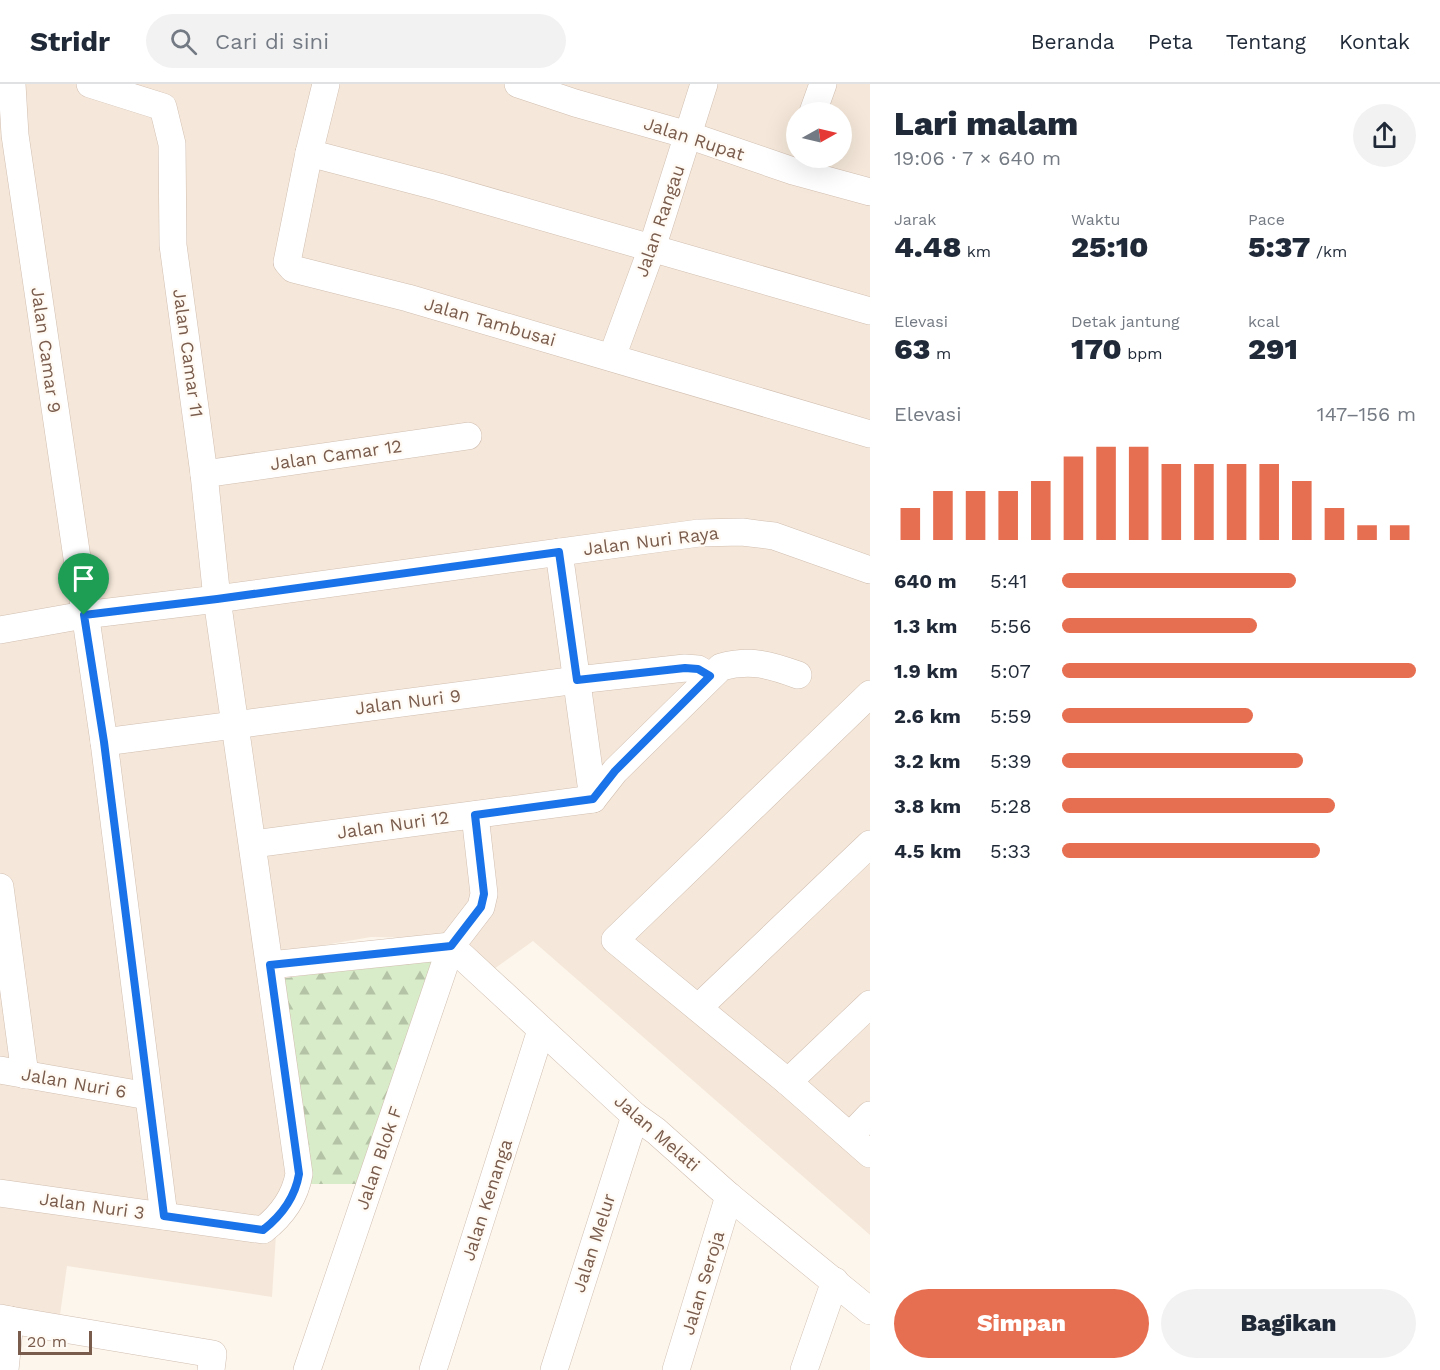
<!DOCTYPE html>
<html lang="id">
<meta charset="utf-8">
<style>
:root{--surface:#fff;--page:#f2f2f3;--text:#1f2937;--muted:#747a83;--line:#e0e1e3;--accent:#e76f51}
body{margin:0;font-family:"Work Sans",sans-serif;background:var(--page);color:var(--text);height:100vh;display:flex;flex-direction:column;font-size:22px;white-space:nowrap}
*{box-sizing:border-box;margin:0}
p{font-size:20px;color:var(--muted)}
.icon{flex:none;width:33px;height:33px;fill:none;stroke:currentColor;stroke-width:2;stroke-linecap:round;stroke-linejoin:round}
.map{position:relative;flex:1;overflow:hidden}
.side{display:flex;flex-direction:column;background:var(--surface);width:570px}
.side>*{flex:none}
.needle{width:39px;rotate:82deg}
.buttons{position:absolute;left:786px;top:18px;display:grid;gap:12px}
.buttons a{display:grid;place-items:center;width:66px;height:66px;border-radius:50%;background:var(--surface);box-shadow:0 6px 24px #0002;font-size:30px}
.scale{position:absolute;left:18px;bottom:15px;width:74px;box-sizing:border-box;padding-left:6px;border:3px solid #7a5c4d;border-top:0;font-size:16px;line-height:21px;white-space:nowrap;color:#7a5c4d;-webkit-text-stroke:4px #fffaf3;paint-order:stroke}
.pin{position:absolute;display:grid;place-items:center;width:51px;height:51px;color:#fff;margin:-62px -26px;border-radius:50% 50% 50% 0;rotate:-45deg;box-shadow:0 0 6px #0007}
.pin .icon{rotate:45deg}
.round{display:grid;place-items:center;flex:none;width:63px;height:63px;border-radius:32px;background:var(--page)}
.headline{display:flex;align-items:center;justify-content:space-between;height:102px;padding:0 24px}
h1{font-size:33px;font-weight:800;line-height:45px}
.stats{display:grid;grid-template-columns:repeat(3,1fr);gap:9px;height:102px;padding:6px 24px}
.stats div{display:grid;align-content:center}
.stats b{font-size:30px;font-weight:800}
.stats small{font-size:16px;font-weight:400}
.stats p{font-size:16px}
.chart{height:168px;padding:12px 24px}
.chart p{display:flex;justify-content:space-between}
.chart svg{width:100%;height:108px;margin-top:6px;stroke:var(--accent);stroke-width:6}
.action{display:flex;gap:12px;margin-top:auto;padding:12px 24px}
.action a{flex:1;height:69px;border-radius:36px;background:var(--accent);color:#fff;font-size:24px;font-weight:800;line-height:69px;text-align:center}
.action a+a{background:var(--page);color:var(--text)}
ul{padding:0 24px;list-style:none;font-size:20px}
li{display:grid;grid-template-columns:96px 72px 1fr;align-items:center;height:45px}
li i{height:15px;border-radius:8px;background:var(--accent)}
header{display:flex;align-items:center;gap:36px;box-sizing:border-box;height:84px;padding:0 30px;background:var(--surface);border-bottom:2px solid var(--line)}
header strong{font-size:28px}
nav{display:flex;gap:33px;margin-inline-start:auto;font-size:21px}
.search{width:420px;height:54px;background:var(--page);display:flex;align-items:center;gap:15px;box-sizing:border-box;padding:0 21px;border-radius:33px;color:var(--muted);font-size:22px}
main{display:flex;flex:1;min-height:0}
.map>svg:first-child{display:block}
</style>
<header>
<strong>Stridr</strong>
<div class="search"><svg class="icon" aria-label="search" viewBox="0 0 24 24"><circle cx="10" cy="10" r="6"/><path d="M15 15l6 6"/></svg>Cari di sini</div>
<nav><a>Beranda</a><a>Peta</a><a>Tentang</a><a>Kontak</a></nav>
</header>
<main>
<div class="map">
<svg width="870" height="1286" viewBox="0 0 870 1286">
<defs>
<pattern id="forest-firs" width="22" height="20" patternUnits="userSpaceOnUse" patternTransform="scale(1.5)"><rect width="22" height="20" fill="#d8ecc9"/><path d="M5 1l3.5 6h-7zM16 11l3.5 6h-7z" fill="#b4c2a5"/></pattern>
</defs>
<rect width="100%" height="100%" fill="#fdf6ec"/>
<path fill="#f5e8da" fill-rule="evenodd" d="M 0,0 L 870,0 L 870,1151 L 533,857 L 494,885 L 431,854 L 371,853 L 273,870 L 302,1106 L 276,1151 L 272,1213 L 67,1182 L 59,1238 L 16,1246 L 0,1286 ZM 796,28 L 842,28 L 842,74 L 796,74 Z"/>
<path fill="url(#forest-firs)" d="M 434,871 L 357,1100 L 304,1100 L 274,896 Z"/>
<g fill="none" stroke-linecap="round" stroke-linejoin="round">
<g stroke="#d1beb0" stroke-width="28">
<g id="minor">
<path d="M 12,0 L 15,51 L 104,658 L 164,1132"/>
<path d="M 326,0 L 309,69 L 287,178 L 293,185 L 408,214 L 870,350"/>
<path d="M 518,0 L 575,19 L 688,51 L 793,87 L 870,108"/>
<path d="M 813,28 L 823,0"/>
<path d="M 309,69 L 439,103 L 870,227"/>
<path d="M 612,273 L 652,164 L 704,0"/>
<path d="M 204,390 L 468,352"/>
<path d="M 559,468 L 593,715"/>
<path d="M 0,546 L 84,531 L 217,515 L 699,449 L 742,448 L 774,452 L 870,486"/>
<path d="M 870,610 L 615,856 L 788,998 L 870,920"/>
<path d="M 104,658 L 577,596 L 685,584 L 698,585 L 710,592"/>
<path d="M 253,760 L 593,715 L 615,687 L 721,583 C 751,575 771,581 798,591"/>
<path d="M 0,803 L 25,991"/>
<path d="M 451,862 L 635,1032 L 656,1047 L 729,1112 L 870,1227"/>
<path d="M 270,881 L 451,862"/>
<path d="M 699,923 L 870,760"/>
<path d="M 0,986 L 148,1012"/>
<path d="M 788,998 L 870,1070"/>
<path d="M 850,1052 L 870,1031"/>
<path d="M 0,1109 L 263,1146 C 281,1132 295,1113 299,1090 L 217,515 L 204,390 L 173,161 L 172,60 L 163,23 L 90,0"/>
<path d="M 0,1234 L 10,1236 L 5,1286"/>
<path d="M 10,1236 L 213,1270 L 211,1286"/>
<path d="M 307,1286 L 451,862 L 481,823 L 484,810 L 475,731"/>
<path d="M 433,1286 L 541,946"/>
<path d="M 554,1286 L 635,1032"/>
<path d="M 676,1286 L 729,1112"/>
<path d="M 804,1286 L 835,1197"/>
</g>
</g>
<use href="#minor" stroke="#fff" stroke-width="27"/>
</g>
<g fill="none" stroke-linecap="round" stroke-linejoin="round">
<g stroke="#fff" stroke-width="12">
<path id="route" d="M 559,468 L 577,596 L 685,584 L 698,585 L 710,592 L 615,687 L 593,715 L 475,731 L 484,810 L 481,823 L 451,862 L 270,881 L 299,1090 C 295,1114 281,1132 263,1146 L 164,1132 L 104,658 L 84,531 L 217,515 Z"/>
</g>
<use href="#route" stroke="#1a73e8" stroke-width="8"/>
</g>
<g text-anchor="middle" stroke-width="4.5" stroke-linejoin="round" paint-order="stroke">
<g font-size="18" fill="#7a5c4d" stroke="#fffaf3">
<text transform="translate(694 55) rotate(18)" y="6">Jalan Rupat</text>
<text transform="translate(660 137) rotate(-71)" y="6">Jalan Rangau</text>
<text transform="translate(490 238) rotate(16)" y="6">Jalan Tambusai</text>
<text transform="translate(46 266) rotate(82)" y="6">Jalan Camar 9</text>
<text transform="translate(188 269) rotate(82)" y="6">Jalan Camar 11</text>
<text transform="translate(336 371) rotate(-8)" y="6">Jalan Camar 12</text>
<text transform="translate(651 457) rotate(-7)" y="6">Jalan Nuri Raya</text>
<text transform="translate(408 618) rotate(-7)" y="6">Jalan Nuri 9</text>
<text transform="translate(393 741) rotate(-8)" y="6">Jalan Nuri 12</text>
<text transform="translate(74 999) rotate(10)" y="6">Jalan Nuri 6</text>
<text transform="translate(657 1049) rotate(41)" y="6">Jalan Melati</text>
<text transform="translate(379 1074) rotate(-71)" y="6">Jalan Blok F</text>
<text transform="translate(487 1116) rotate(-72)" y="6">Jalan Kenanga</text>
<text transform="translate(92 1122) rotate(8)" y="6">Jalan Nuri 3</text>
<text transform="translate(594 1159) rotate(-72)" y="6">Jalan Melur</text>
<text transform="translate(703 1199) rotate(-73)" y="6">Jalan Seroja</text>
</g>
</g>
</svg>
<div class="buttons">
<a><svg class="needle" viewBox="-14 -14 28 28"><path d="M0-13l5 13h-10z" fill="#e53935"/><path d="M0 13l5-13h-10z" fill="#747a83"/></svg></a>
</div>
<div class="scale">20 m</div>
<div class="pin" style="left:84px;top:531px;background:#1e9e55"><svg class="icon" aria-label="arrive" viewBox="0 0 24 24"><path d="M6 21V4h12l-3 4 3 4H6"/></svg></div>
</div>
<section class="side">
<div class="headline"><div><h1>Lari malam</h1><p>19:06 · 7 × 640 m</p></div><a class="round"><svg class="icon" aria-label="share" viewBox="0 0 24 24"><path d="M12 15V3M7 8l5-5 5 5M5 13v7h14v-7"/></svg></a></div>
<div class="stats">
<div><p>Jarak</p><b>4.48<small> km</small></b></div>
<div><p>Waktu</p><b>25:10</b></div>
<div><p>Pace</p><b>5:37<small> /km</small></b></div>
</div>
<div class="stats">
<div><p>Elevasi</p><b>63<small> m</small></b></div>
<div><p>Detak jantung</p><b>170<small> bpm</small></b></div>
<div><p>kcal</p><b>291</b></div>
</div>
<div class="chart"><p><span>Elevasi</span>147–156 m</p>
<svg viewBox="0 0 160 44" preserveAspectRatio="none"><path d="M5 44V31M15 44V24M25 44V24M35 44V24M45 44V20M55 44V10M65 44V6M75 44V6M85 44V13M95 44V13M105 44V13M115 44V13M125 44V20M135 44V31M145 44V38M155 44V38"/></svg>
</div>
<ul>
<li><b>640 m</b>5:41<i style="width:66%"></i></li>
<li><b>1.3 km</b>5:56<i style="width:55%"></i></li>
<li><b>1.9 km</b>5:07<i style="width:100%"></i></li>
<li><b>2.6 km</b>5:59<i style="width:54%"></i></li>
<li><b>3.2 km</b>5:39<i style="width:68%"></i></li>
<li><b>3.8 km</b>5:28<i style="width:77%"></i></li>
<li><b>4.5 km</b>5:33<i style="width:73%"></i></li>
</ul>
<div class="action"><a>Simpan</a><a>Bagikan</a></div>
</section>
</main>
